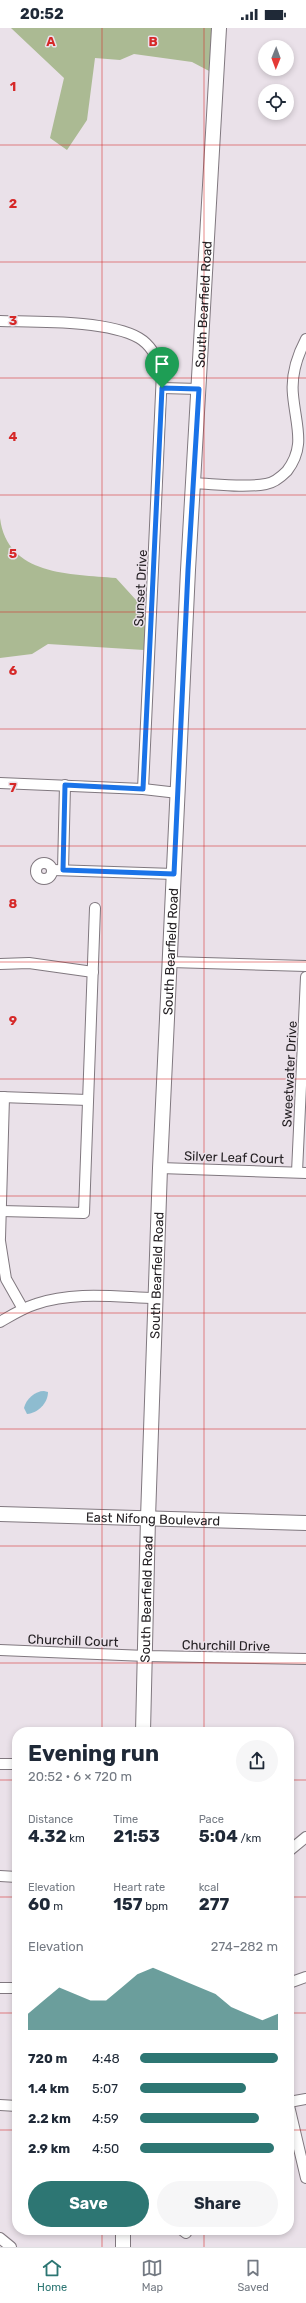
<!DOCTYPE html>
<meta charset="utf-8">
<style>
:root{--surface:#fff;--page:#f6f6f7;--text:#1f2937;--muted:#747a83;--line:#e0e1e3;--accent:#2d7673}
body{margin:0;font-family:Rubik,sans-serif;background:var(--page);color:var(--text);height:100vh;display:flex;flex-direction:column;font-size:15px;white-space:nowrap}
*{box-sizing:border-box;margin:0}
p{font-size:13px;color:var(--muted)}
.icon{flex:none;width:22px;height:22px;fill:none;stroke:currentColor;stroke-width:2;stroke-linecap:round;stroke-linejoin:round}
.map{position:relative;flex:1;overflow:hidden}
.drawer{position:absolute;left:12px;top:1699px;width:282px;height:508px;display:flex;flex-direction:column;background:var(--surface);border-radius:16px;box-shadow:0 2px 6px #0003}
.drawer>*{flex:none}
.needle{width:26px;rotate:181deg}
.buttons{position:absolute;left:258px;top:12px;display:grid;gap:8px}
.buttons a{display:grid;place-items:center;width:36px;height:36px;border-radius:50%;background:var(--surface);box-shadow:0 2px 6px #0003;font-size:20px}
.pin{position:absolute;display:grid;place-items:center;width:34px;height:34px;color:#fff;margin:-41px -17px;border-radius:50% 50% 50% 0;rotate:-45deg;box-shadow:0 0 4px #0007}
.pin .icon{rotate:45deg}
.round{display:grid;place-items:center;flex:none;width:42px;height:42px;border-radius:21px;background:var(--page)}
.overview{display:flex;align-items:center;justify-content:space-between;height:68px;padding:0 16px}
h1{font-size:22px;font-weight:700;line-height:30px}
.stats{display:grid;grid-template-columns:repeat(3,1fr);gap:6px;height:68px;padding:4px 16px}
.stats div{display:grid;align-content:center}
.stats b{font-size:17px;font-weight:700}
.stats small{font-size:11px;font-weight:400}
.stats p{font-size:11px}
.chart{height:112px;padding:8px 16px}
.chart p{display:flex;justify-content:space-between}
.chart svg{width:100%;height:72px;margin-top:4px;fill:var(--accent);opacity:.7}
.cta{display:flex;gap:8px;margin-top:auto;padding:8px 16px}
.cta a{flex:1;height:46px;border-radius:24px;background:var(--accent);color:#fff;font-size:16px;font-weight:700;line-height:46px;text-align:center}
.cta a+a{background:var(--page);color:var(--text)}
ul{padding:0 16px;list-style:none;font-size:13px}
li{display:grid;grid-template-columns:64px 48px 1fr;align-items:center;height:30px}
li i{height:10px;border-radius:5px;background:var(--accent)}
.status{display:flex;justify-content:space-between;align-items:center;height:28px;padding:0 20px;background:var(--surface);direction:ltr}
.status svg{height:11px;fill:currentColor}
.tab-bar{display:flex;justify-content:space-around;align-items:center;height:56px;border-top:1px solid var(--line);background:var(--surface);font-size:11px;color:var(--muted)}
.tab-bar a{display:grid;justify-items:center;gap:2px}
.tab-bar .active{color:var(--accent)}
.map>svg:first-child{display:block}
</style>
<div class="status"><b>20:52</b><svg viewBox="0 0 49 12"><path d="M0 12V9h3v3zM5 12V6h3v6zM10 12V3h3v9zM15 12V0h3v12zM26 1h20v11H26zM47 4h2v5h-2z"/></svg></div>
<div class="map">
<svg width="306" height="2219" viewBox="0 0 306 2219">
<rect width="100%" height="100%" fill="#eae1e9"/>
<g fill="#abba93">
<path d="M 11,0 L 213,0 L 211,44 L 192,34 L 134,26 L 120,32 L 95,30 L 87,92 L 67,122 L 50,110 L 64,50 Z"/>
<path d="M 0,490 C 7,548 71,546 116,550 L 146,583 L 144,622 L 48,616 L 32,626 L 0,630 Z"/>
</g>
<path fill="#8ebcd0" d="M 44,1363 L 48,1364 C 48,1375 38,1385 27,1386 L 24,1380 C 26,1371 35,1363 44,1363 Z"/>
<g fill="none" stroke-linecap="round" stroke-linejoin="round">
<g stroke="#80787f" stroke-width="12">
<g id="street">
<path d="M 0,293 C 37,294 107,292 139,310 C 151,317 158,331 162,344 L 143,761"/>
<path d="M 162,360 L 199,361"/>
<path d="M 193,455 C 216,456 243,460 266,456 C 273,455 282,448 287,443 C 306,418 296,399 293,367 C 291,348 297,328 306,311"/>
<path d="M 0,755 L 143,761 L 178,765"/>
<circle cx="44" cy="843" r="8"/>
<path d="M 53,842 L 174,846"/>
<path d="M 63,842 L 65,757"/>
<path d="M 170,934 L 306,938"/>
<path d="M 0,936 L 29,935 L 93,944"/>
<path d="M 0,1069 L 88,1072"/>
<path d="M 160,1140 L 306,1145"/>
<path d="M 297,1144 L 306,949"/>
<path d="M 1,1183 L 84,1185 L 95,880"/>
<path d="M 0,1210 L 4,1069"/>
<path d="M 0,1213 L 6,1251 L 23,1281"/>
<path d="M 0,1294 C 12,1287 23,1280 36,1276 C 74,1263 116,1269 156,1270"/>
<path d="M 0,1622 L 146,1628 L 306,1631"/>
<path d="M 0,1736 L 17,1736"/>
<path d="M 289,1823 L 306,1809"/>
<path d="M 0,1848 L 17,1849"/>
<path d="M 289,1955 L 306,1949"/>
<path d="M 0,1960 L 17,1960"/>
<path d="M 289,2074 L 306,2071"/>
<path d="M 0,2077 L 17,2078"/>
<path d="M 289,2078 L 306,2150"/>
<path d="M 182,2202 L 186,2205"/>
<path d="M 0,2210 L 11,2219"/>
</g>
</g>
<g stroke="#80787f" stroke-width="16">
<g id="secondary">
<path id="s1" d="M 0,1486 L 306,1495"/>
<path id="s2" d="M 143,1704 L 148,1490 L 160,1140 L 188,542 L 219,0"/>
<path d="M 123,2219 L 123,2202"/>
</g>
</g>
<use href="#street" stroke="#fff" stroke-width="10"/>
<use href="#secondary" stroke="#fff" stroke-width="14"/>
</g>
<g fill="none" stroke-linecap="round" stroke-linejoin="round">
<g stroke="#fff" stroke-width="8">
<path id="route" d="M 162,360 L 199,361 L 188,542 L 174,846 L 63,842 L 65,757 L 143,761 Z"/>
</g>
<use href="#route" stroke="#1a73e8" stroke-width="5"/>
</g>
<path fill="none" stroke="#d62828" stroke-width="1" stroke-opacity="0.55" d="M 102,0 L 102,1704M 204,0 L 204,1704M 0,117 L 306,117M 0,234 L 306,234M 0,350 L 306,350M 0,467 L 306,467M 0,584 L 306,584M 0,701 L 306,701M 0,818 L 306,818M 0,934 L 306,934M 0,1051 L 306,1051M 0,1168 L 306,1168M 0,1285 L 306,1285M 0,1401 L 306,1401M 0,1518 L 306,1518M 0,1635 L 306,1635M 0,1752 L 17,1752M 289,1752 L 306,1752M 0,1869 L 17,1869M 289,1869 L 306,1869M 0,1985 L 17,1985M 289,1985 L 306,1985M 0,2102 L 17,2102M 289,2102 L 306,2102M 102,2202 L 102,2219M 204,2202 L 204,2219"/>
<g text-anchor="middle" stroke-width="3" stroke-linejoin="round" paint-order="stroke">
<g font-size="13" fill="#252124" stroke="#eae1e9">
<text dy="5" stroke="none"><textPath href="#s2" startOffset="1429">South Bearfield Road</textPath></text>
<text transform="translate(140 560) rotate(-87)" y="5">Sunset Drive</text>
<text dy="5" stroke="none"><textPath href="#s2" startOffset="781">South Bearfield Road</textPath></text>
<text transform="translate(289 1046) rotate(-87)" y="5">Sweetwater Drive</text>
<text transform="translate(234 1129) rotate(2)" y="5">Silver Leaf Court</text>
<text dy="5" stroke="none"><textPath href="#s2" startOffset="457">South Bearfield Road</textPath></text>
<text dy="5" stroke="none"><textPath href="#s1" startOffset="153">East Nifong Boulevard</textPath></text>
<text dy="5" stroke="none"><textPath href="#s2" startOffset="133">South Bearfield Road</textPath></text>
<text transform="translate(73 1612) rotate(2)" y="5">Churchill Court</text>
<text transform="translate(226 1617) rotate(1)" y="5">Churchill Drive</text>
</g>
</g>
<g font-size="13" text-anchor="middle" font-weight="bold" fill="#d62828" stroke="#eae1e9" stroke-width="3" stroke-linejoin="round" paint-order="stroke">
<text x="51" y="18">A</text>
<text x="153" y="18">B</text>
<text x="13" y="63">1</text>
<text x="13" y="180">2</text>
<text x="13" y="297">3</text>
<text x="13" y="413">4</text>
<text x="13" y="530">5</text>
<text x="13" y="647">6</text>
<text x="13" y="764">7</text>
<text x="13" y="880">8</text>
<text x="13" y="997">9</text>
</g>
</svg>
<div class="buttons">
<a><svg class="needle" viewBox="-14 -14 28 28"><path d="M0-13l5 13h-10z" fill="#e53935"/><path d="M0 13l5-13h-10z" fill="#747a83"/></svg></a>
<a><svg class="icon" aria-label="locate" viewBox="0 0 24 24"><circle cx="12" cy="12" r="6"/><path d="M12 2v4M12 18v4M2 12h4M18 12h4"/></svg></a>
</div>
<div class="pin" style="left:162px;top:360px;background:#1e9e55"><svg class="icon" aria-label="arrive" viewBox="0 0 24 24"><path d="M6 21V4h12l-3 4 3 4H6"/></svg></div>
<section class="drawer">
<div class="overview"><div><h1>Evening run</h1><p>20:52 · 6 × 720 m</p></div><a class="round"><svg class="icon" aria-label="share" viewBox="0 0 24 24"><path d="M12 15V3M7 8l5-5 5 5M5 13v7h14v-7"/></svg></a></div>
<div class="stats">
<div><p>Distance</p><b>4.32<small> km</small></b></div>
<div><p>Time</p><b>21:53</b></div>
<div><p>Pace</p><b>5:04<small> /km</small></b></div>
</div>
<div class="stats">
<div><p>Elevation</p><b>60<small> m</small></b></div>
<div><p>Heart rate</p><b>157<small> bpm</small></b></div>
<div><p>kcal</p><b>277</b></div>
</div>
<div class="chart"><p><span>Elevation</span>274–282 m</p>
<svg viewBox="0 0 160 44" preserveAspectRatio="none"><path d="M0 44V34L10 26L20 18L30 22L40 26L50 26L60 18L70 10L80 6L90 10L100 14L110 18L120 22L130 30L140 34L150 38L160 34V44z"/></svg>
</div>
<ul>
<li><b>720 m</b>4:48<i style="width:100%"></i></li>
<li><b>1.4 km</b>5:07<i style="width:77%"></i></li>
<li><b>2.2 km</b>4:59<i style="width:86%"></i></li>
<li><b>2.9 km</b>4:50<i style="width:97%"></i></li>
</ul>
<div class="cta"><a>Save</a><a>Share</a></div>
</section>
</div>
<nav class="tab-bar">
<a class="active"><svg class="icon" aria-label="home" viewBox="0 0 24 24"><path d="M3 11l9-7 9 7M6 9v11h12V9"/></svg>Home</a>
<a><svg class="icon" aria-label="map" viewBox="0 0 24 24"><path d="M3 6l6-2 6 2 6-2v14l-6 2-6-2-6 2zM9 4v14M15 6v14"/></svg>Map</a>
<a><svg class="icon" aria-label="saved" viewBox="0 0 24 24"><path d="M7 4h10v16l-5-4-5 4z"/></svg>Saved</a>
</nav>
